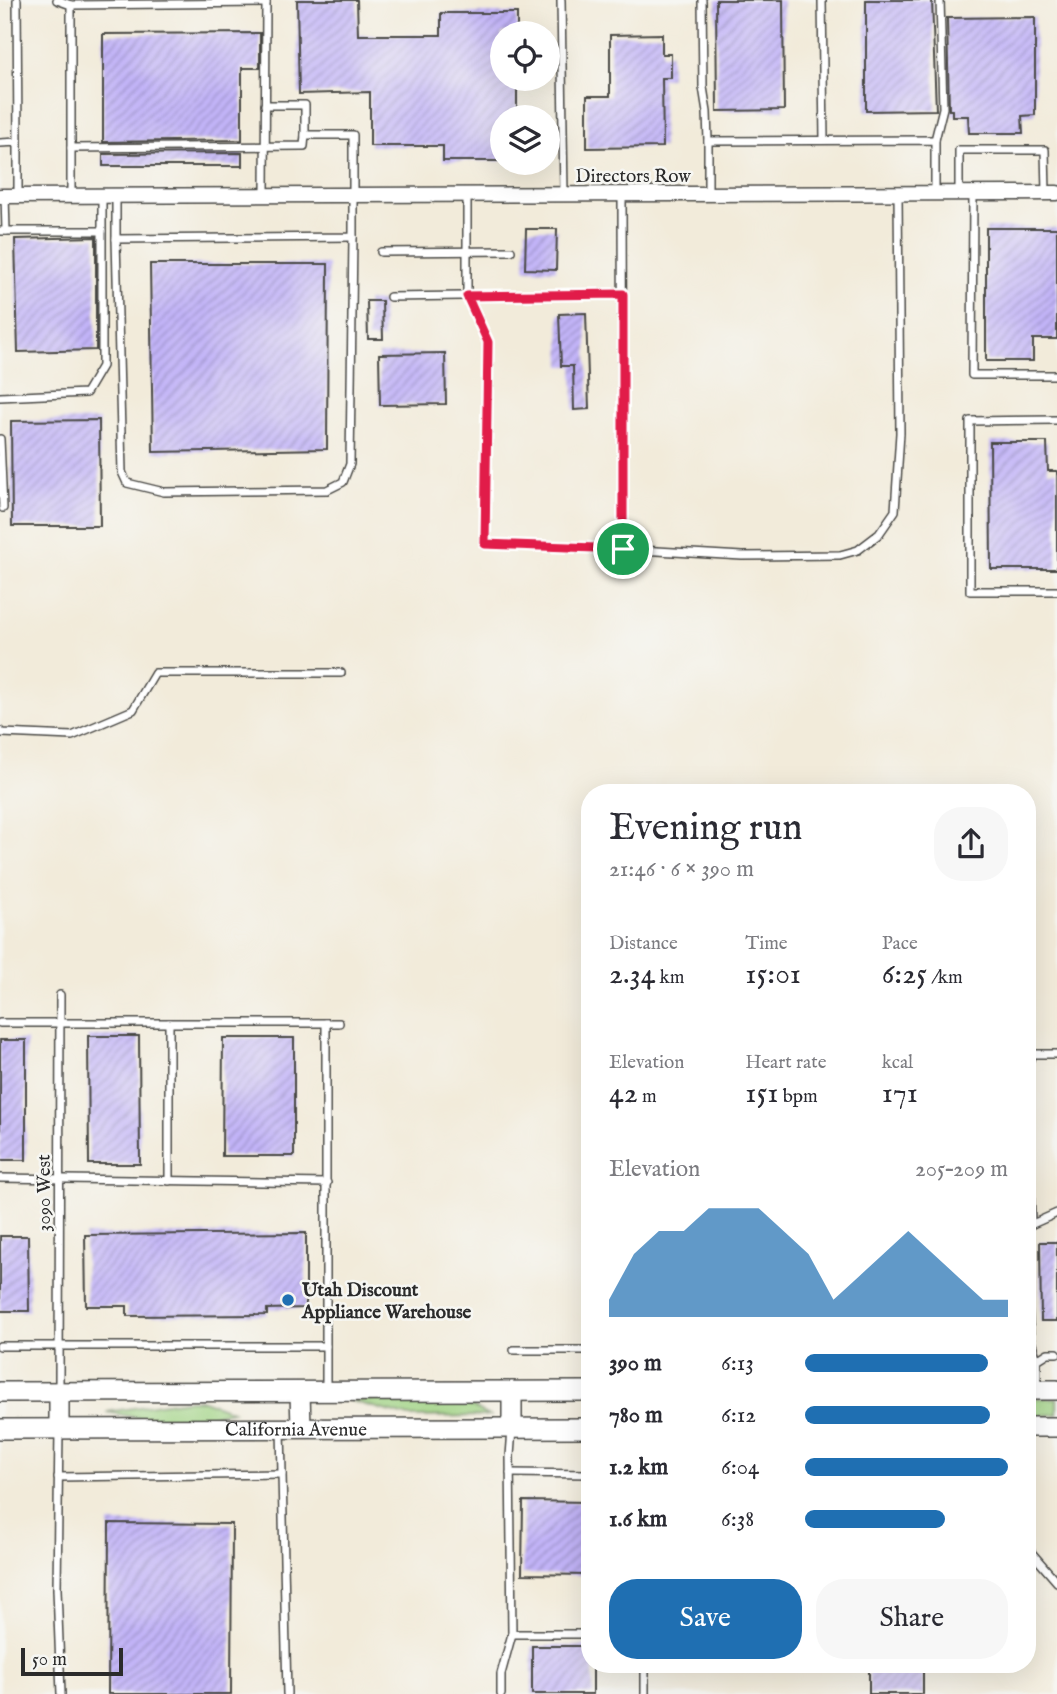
<!DOCTYPE html>
<meta charset="utf-8">
<style>
:root{--surface:#fff;--page:#f7f7f7;--text:#2b2b33;--muted:#7c7c81;--accent:#1f6fb2}
body{margin:0;font-family:"IM FELL English",serif;background:var(--page);color:var(--text);height:100vh;display:flex;flex-direction:column;font-size:26px;white-space:nowrap}
*{box-sizing:border-box;margin:0}
p{font-size:23px;color:var(--muted)}
.icon{flex:none;width:38px;height:38px;fill:none;stroke:currentColor;stroke-width:2;stroke-linecap:round;stroke-linejoin:round}
.map{position:relative;flex:1;overflow:hidden}
.details{position:absolute;left:581px;top:784px;width:455px;height:889px;display:flex;flex-direction:column;background:var(--surface);border-radius:28px;box-shadow:0 7px 28px #0002}
.details>*{flex:none}
.fabs{position:absolute;left:490px;top:21px;display:grid;gap:14px}
.fabs a{display:grid;place-items:center;width:70px;height:70px;border-radius:50%;background:var(--surface);box-shadow:0 7px 28px #0002;font-size:35px}
.scale{position:absolute;left:21px;bottom:18px;width:102px;box-sizing:border-box;padding-left:7px;border:4px solid #2b2b2b;border-top:0;font-size:19px;line-height:24px;white-space:nowrap;color:#2b2b2b;-webkit-text-stroke:5px #f6f6f2;paint-order:stroke}
.pin{position:absolute;display:grid;place-items:center;width:60px;height:60px;color:#fff;margin:-30px;border:4px solid #fff;border-radius:50%;box-shadow:0 2px 7px #0007}
.round{display:grid;place-items:center;flex:none;width:74px;height:74px;border-radius:28px;background:var(--page)}
.overview{display:flex;align-items:center;justify-content:space-between;height:119px;padding:0 28px}
h1{font-size:38px;font-weight:600;line-height:52px}
.figures{display:grid;grid-template-columns:repeat(3,1fr);gap:10px;height:119px;padding:7px 28px}
.figures div{display:grid;align-content:center}
.figures b{font-size:30px;font-weight:600}
.figures small{font-size:19px;font-weight:400}
.figures p{font-size:19px}
.chart{height:196px;padding:14px 28px}
.chart p{display:flex;justify-content:space-between}
.chart svg{width:100%;height:126px;margin-top:7px;fill:var(--accent);opacity:.7}
.action{display:flex;gap:14px;margin-top:auto;padding:14px 28px}
.action a{flex:1;height:80px;border-radius:28px;background:var(--accent);color:#fff;font-size:28px;font-weight:600;line-height:80px;text-align:center}
.action a+a{background:var(--page);color:var(--text)}
ul{padding:0 28px;list-style:none;font-size:23px}
li{display:grid;grid-template-columns:112px 84px 1fr;align-items:center;height:52px}
li i{height:18px;border-radius:9px;background:var(--accent)}
.map>svg:first-child{display:block}
</style>
<div class="map">
<svg width="1057" height="1694" viewBox="0 0 1057 1694">
<defs>
<pattern id="building-hatch" width="6" height="6" patternUnits="userSpaceOnUse" patternTransform="scale(1.75)"><rect width="6" height="6" fill="#c2b4f8"/><path d="M-1 1l2-2M0 6l6-6M5 7l2-2" fill="none" stroke="#9e93c9"/></pattern>
</defs>
<rect width="100%" height="100%" fill="#f6f6f2"/>
<filter id="ink" filterUnits="userSpaceOnUse"><feTurbulence type="fractalNoise" baseFrequency=".0143" numOctaves="2"/><feDisplacementMap in="SourceGraphic" scale="14" xChannelSelector="R" yChannelSelector="G"/><feConvolveMatrix kernelMatrix="1 2 1 2 8 2 1 2 1" color-interpolation-filters="sRGB"/></filter>
<filter id="wash" filterUnits="userSpaceOnUse"><feTurbulence type="fractalNoise" baseFrequency=".00686" numOctaves="4" result="noise"/><feDisplacementMap in="SourceGraphic" scale="28" xChannelSelector="R" yChannelSelector="G"/><feGaussianBlur stdDeviation="1.57" result="paint"/><feColorMatrix in="noise" values="0 0 0 0 0 0 0 0 0 0 0 0 0 0 0 0 0 1.4 0 .05"/><feComposite in="paint" operator="in"/></filter>
<g filter="url(#wash)">
<rect width="100%" height="100%" fill="#f2ebda"/>
<g fill="#9fd282" stroke="#657e56" stroke-width="2">
<path d="M 1027,1398 L 1057,1398 L 1057,1414 L 1027,1417 Z"/>
<path d="M 186,1400 L 203,1400 L 232,1411 L 199,1418 L 150,1420 L 107,1412 Z"/>
<path d="M 348,1400 L 460,1400 L 489,1416 L 409,1417 Z"/>
</g>
<g id="blocks">
<g fill="url(#building-hatch)">
<path d="M 297,0 L 357,0 L 358,35 L 441,35 L 441,13 L 517,13 L 517,33 L 502,33 L 502,79 L 517,79 L 517,117 L 502,117 L 502,161 L 443,161 L 443,146 L 370,146 L 370,92 L 299,94 Z"/>
<path d="M 716,0 L 783,0 L 784,110 L 717,111 Z"/>
<path d="M 866,0 L 932,0 L 936,110 L 866,111 Z"/>
<path d="M 1035,17 L 1035,115 L 1022,116 L 1023,133 L 969,133 L 968,116 L 952,116 L 952,110 L 949,110 L 947,18 Z"/>
<path d="M 260,33 L 260,68 L 242,68 L 242,140 L 103,142 L 103,34 Z"/>
<path d="M 662,34 L 662,54 L 671,54 L 671,78 L 662,78 L 663,147 L 587,148 L 587,96 L 610,96 L 610,35 Z"/>
<path d="M 242,153 L 242,166 L 103,166 L 103,154 Z"/>
<path d="M 986,228 L 1057,228 L 1057,339 L 1033,339 L 1033,361 L 986,361 Z"/>
<path d="M 526,229 L 557,229 L 556,270 L 525,269 Z"/>
<path d="M 96,237 L 96,350 L 18,352 L 15,239 Z"/>
<path d="M 150,264 L 328,264 L 327,449 L 153,452 Z"/>
<path d="M 367,301 L 382,301 L 383,339 L 368,339 Z"/>
<path d="M 586,313 L 589,409 L 574,410 L 573,366 L 561,366 L 559,314 Z"/>
<path d="M 445,353 L 446,404 L 380,405 L 379,354 Z"/>
<path d="M 99,420 L 100,526 L 12,526 L 11,421 Z"/>
<path d="M 990,442 L 1047,442 L 1048,471 L 1057,471 L 1057,569 L 991,569 Z"/>
<path d="M 88,1036 L 139,1036 L 140,1164 L 89,1164 Z"/>
<path d="M 223,1038 L 294,1038 L 294,1156 L 222,1156 Z"/>
<rect x="0" y="1040" width="26" height="120"/>
<path d="M 306,1233 L 306,1308 L 267,1309 L 267,1315 L 127,1316 L 127,1306 L 86,1306 L 85,1235 Z"/>
<path d="M 0,1236 L 28,1236 L 29,1311 L 0,1311 Z"/>
<path d="M 1040,1242 L 1057,1242 L 1057,1321 L 1041,1321 Z"/>
<path d="M 523,1501 L 590,1502 L 590,1575 L 522,1574 Z"/>
<path d="M 109,1523 L 232,1524 L 231,1694 L 108,1694 Z"/>
<path d="M 532,1646 L 590,1646 L 590,1664 L 593,1664 L 593,1694 L 532,1694 Z"/>
<rect x="869" y="1664" width="54" height="30"/>
</g>
</g>
</g>
<g filter="url(#ink)">
<use href="#blocks" fill-opacity="0" stroke="#494845" stroke-width="2"/>
<g fill="none" stroke-linecap="round" stroke-linejoin="round">
<g stroke="#494845" stroke-width="10">
<g id="lane">
<path d="M 17,0 L 18,142"/>
<path d="M 57,0 L 71,5 L 71,195"/>
<path d="M 561,0 L 564,194"/>
<path d="M 702,0 L 703,87 L 707,112 L 708,141"/>
<path d="M 822,0 L 824,140"/>
<path d="M 71,5 L 266,3"/>
<path d="M 935,140 L 943,108 L 940,0"/>
<path d="M 0,143 L 18,142 L 18,196"/>
<path d="M 71,148 L 304,146 L 305,135"/>
<path d="M 959,193 L 959,150 L 1045,150 L 1046,193"/>
<path d="M 708,194 L 708,141 L 935,140 L 935,193"/>
<path d="M 973,194 L 972,375 L 1057,375"/>
<path d="M 265,195 L 266,1"/>
<path d="M 467,195 L 467,296 L 488,342 L 485,544 L 623,549"/>
<path d="M 622,195 L 623,549 L 742,556 L 840,555 L 858,550 L 879,534 L 895,511 L 900,433 L 898,193"/>
<path d="M 5,196 L 6,231"/>
<path d="M 116,196 L 116,239 L 353,237 L 353,135 L 305,135 L 305,105 L 265,105"/>
<path d="M 0,231 L 102,231"/>
<path d="M 116,239 L 122,472 L 127,483 L 164,492 L 327,490 L 343,482 L 350,464 L 353,237"/>
<path d="M 381,252 L 511,251"/>
<path d="M 390,297 L 623,294"/>
<path d="M 0,397 L 86,393 L 102,366 L 102,196"/>
<path d="M 1057,420 L 970,421 L 970,591 L 1057,591"/>
<path d="M 0,439 L 3,508"/>
<path d="M 0,731 L 2,733 L 72,736 L 133,710 L 155,673 L 341,673"/>
<path d="M 0,1023 L 339,1023"/>
<path d="M 0,1178 L 327,1183"/>
<path d="M 169,1181 L 169,1023"/>
<path d="M 1031,1224 L 1027,1066 L 1032,1054 L 1057,1054"/>
<path d="M 1028,1226 L 1057,1213"/>
<path d="M 1027,1296 L 1030,1338 L 1037,1360"/>
<path d="M 0,1346 L 326,1346"/>
<path d="M 514,1350 L 590,1350"/>
<path d="M 326,1389 L 326,1023"/>
<path d="M 1037,1390 L 1037,1360 L 1048,1353 L 1057,1353"/>
<path d="M 59,1391 L 60,995"/>
<path d="M 281,1429 L 287,1694"/>
<path d="M 59,1430 L 57,1589 L 61,1694"/>
<path d="M 510,1473 L 590,1474"/>
<path d="M 58,1477 L 282,1474"/>
<path d="M 1027,1543 L 1031,1552 L 1057,1582"/>
<path d="M 512,1634 L 590,1634"/>
<path d="M 645,1664 L 645,1694"/>
<path d="M 501,1694 L 501,1674 L 512,1634 L 510,1456 L 512,1429"/>
</g>
</g>
<g stroke="#494845" stroke-width="17">
<path id="street" d="M 0,196 L 1057,193"/>
</g>
<g stroke="#494845" stroke-width="22">
<g id="secondary">
<path d="M 1027,1390 L 1057,1390"/>
<path d="M 0,1392 L 590,1391"/>
<path d="M 59,1392 L 59,1429"/>
<path d="M 300,1392 L 301,1428"/>
<path d="M 1027,1427 L 1057,1427"/>
<path d="M 512,1428 L 512,1391"/>
<path id="s1" d="M 0,1429 L 590,1428"/>
</g>
</g>
<use href="#lane" stroke="#fff" stroke-width="7"/>
<use href="#street" stroke="#fff" stroke-width="14"/>
<use href="#secondary" stroke="#fff" stroke-width="19"/>
</g>
</g>
<g fill="none" stroke-linecap="round" stroke-linejoin="round" filter="url(#ink)">
<g stroke="#fff" stroke-width="14">
<path id="route" d="M 623,294 L 623,549 L 485,544 L 488,342 L 467,296 Z"/>
</g>
<use href="#route" stroke="#e11d48" stroke-width="9"/>
</g>
<circle fill="#1f6fb2" stroke="#f6f6f2" stroke-width="2.5" cx="288" cy="1300" r="7"/>
<g text-anchor="middle" stroke-width="5" stroke-linejoin="round" paint-order="stroke">
<g font-size="19" fill="#2b2b2b" stroke="#f6f6f2">
<text x="633" y="182">Directors Row</text>
<text transform="translate(43 1193) rotate(-90)" y="7">3090 West</text>
<text dy="7" stroke="none"><textPath href="#s1" startOffset="296">California Avenue</textPath></text>
</g>
<g font-size="19" font-weight="bold" fill="#2b2b2b" stroke="#f6f6f2" text-anchor="start">
<text x="302" y="1296">Utah Discount<tspan x="302" dy="22">Appliance Warehouse</tspan></text>
</g>
</g>
</svg>
<div class="fabs">
<a><svg class="icon" aria-label="locate" viewBox="0 0 24 24"><circle cx="12" cy="12" r="6"/><path d="M12 2v4M12 18v4M2 12h4M18 12h4"/></svg></a>
<a><svg class="icon" aria-label="layers" viewBox="0 0 24 24"><path d="M12 4l9 5-9 5-9-5zM3 14l9 5 9-5"/></svg></a>
</div>
<div class="scale">50 m</div>
<div class="pin" style="left:623px;top:549px;background:#1e9e55"><svg class="icon" aria-label="arrive" viewBox="0 0 24 24"><path d="M6 21V4h12l-3 4 3 4H6"/></svg></div>
<section class="details">
<div class="overview"><div><h1>Evening run</h1><p>21:46 · 6 × 390 m</p></div><a class="round"><svg class="icon" aria-label="share" viewBox="0 0 24 24"><path d="M12 15V3M7 8l5-5 5 5M5 13v7h14v-7"/></svg></a></div>
<div class="figures">
<div><p>Distance</p><b>2.34<small> km</small></b></div>
<div><p>Time</p><b>15:01</b></div>
<div><p>Pace</p><b>6:25<small> /km</small></b></div>
</div>
<div class="figures">
<div><p>Elevation</p><b>42<small> m</small></b></div>
<div><p>Heart rate</p><b>151<small> bpm</small></b></div>
<div><p>kcal</p><b>171</b></div>
</div>
<div class="chart"><p><span>Elevation</span>205–209 m</p>
<svg viewBox="0 0 160 44" preserveAspectRatio="none"><path d="M0 44V38L10 22L20 14L30 14L40 6L50 6L60 6L70 14L80 22L90 38L100 30L110 22L120 14L130 22L140 30L150 38L160 38V44z"/></svg>
</div>
<ul>
<li><b>390 m</b>6:13<i style="width:90%"></i></li>
<li><b>780 m</b>6:12<i style="width:91%"></i></li>
<li><b>1.2 km</b>6:04<i style="width:100%"></i></li>
<li><b>1.6 km</b>6:38<i style="width:69%"></i></li>
</ul>
<div class="action"><a>Save</a><a>Share</a></div>
</section>
</div>
